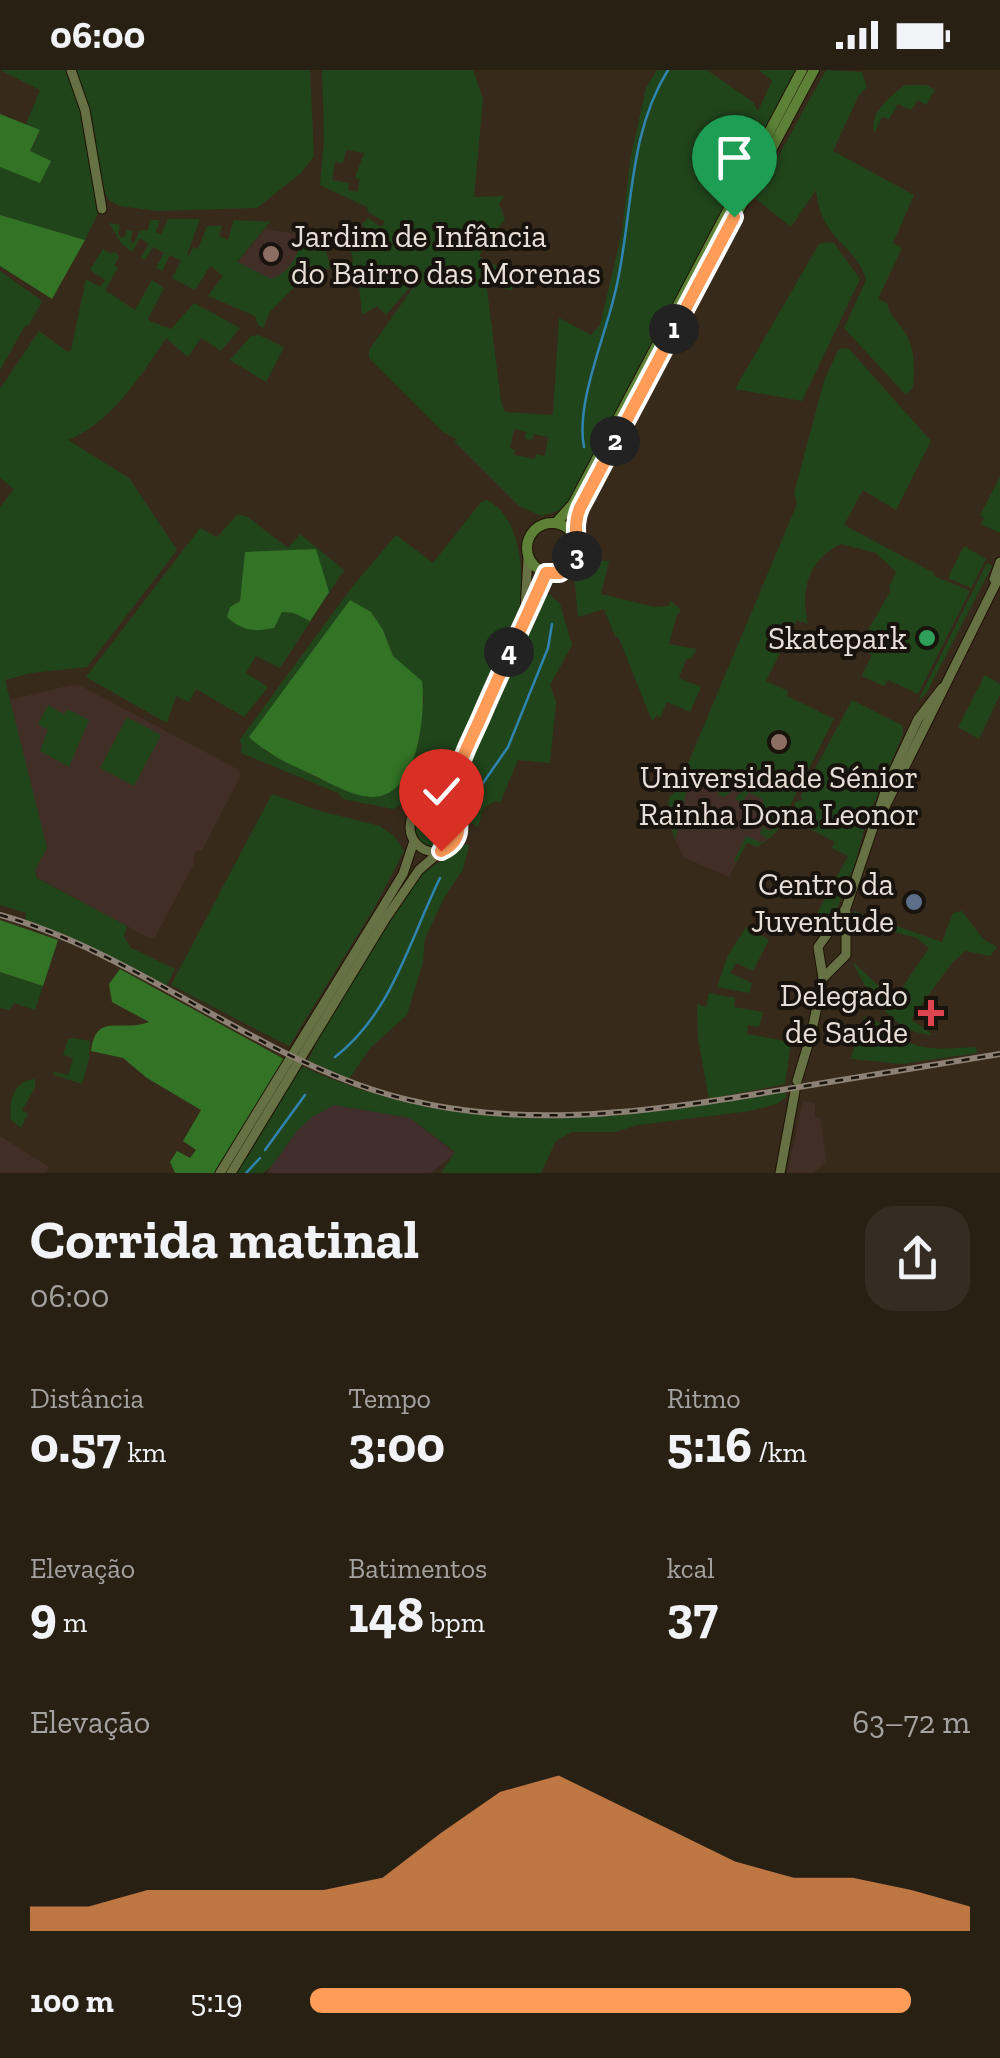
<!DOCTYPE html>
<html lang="pt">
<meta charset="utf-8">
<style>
:root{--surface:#292014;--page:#352d22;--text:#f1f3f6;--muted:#a5a3a0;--accent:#fe9c58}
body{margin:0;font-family:"Zilla Slab",serif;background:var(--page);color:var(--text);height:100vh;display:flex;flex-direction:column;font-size:38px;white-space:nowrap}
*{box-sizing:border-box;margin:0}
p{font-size:32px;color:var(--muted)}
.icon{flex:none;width:55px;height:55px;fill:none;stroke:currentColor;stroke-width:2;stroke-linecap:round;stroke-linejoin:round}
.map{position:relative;height:1103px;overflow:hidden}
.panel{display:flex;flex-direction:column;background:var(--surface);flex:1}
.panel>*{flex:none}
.pin{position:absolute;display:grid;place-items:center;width:85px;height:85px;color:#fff;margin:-102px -42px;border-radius:50% 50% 50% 0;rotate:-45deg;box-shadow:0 0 10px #0007}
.pin .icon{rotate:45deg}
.km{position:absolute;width:50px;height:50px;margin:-25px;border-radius:50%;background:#222;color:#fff;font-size:28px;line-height:50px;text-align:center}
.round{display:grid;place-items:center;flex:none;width:105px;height:105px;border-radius:30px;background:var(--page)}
.head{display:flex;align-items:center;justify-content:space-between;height:170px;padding:0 30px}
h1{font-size:55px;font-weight:700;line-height:75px}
.metrics{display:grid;grid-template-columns:repeat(3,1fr);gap:15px;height:170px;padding:10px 30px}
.metrics div{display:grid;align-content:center}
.metrics b{font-size:50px;font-weight:700}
.metrics small{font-size:28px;font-weight:400}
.metrics p{font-size:28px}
.chart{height:280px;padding:20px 30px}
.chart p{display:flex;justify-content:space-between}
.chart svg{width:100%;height:180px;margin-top:10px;fill:var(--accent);opacity:.7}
ul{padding:0 30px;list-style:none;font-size:32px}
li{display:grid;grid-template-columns:160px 120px 1fr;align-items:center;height:75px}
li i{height:25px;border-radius:12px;background:var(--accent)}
.status{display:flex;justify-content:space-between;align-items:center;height:70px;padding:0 50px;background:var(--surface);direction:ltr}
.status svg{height:28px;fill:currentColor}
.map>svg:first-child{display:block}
</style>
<div class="status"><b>06:00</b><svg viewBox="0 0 49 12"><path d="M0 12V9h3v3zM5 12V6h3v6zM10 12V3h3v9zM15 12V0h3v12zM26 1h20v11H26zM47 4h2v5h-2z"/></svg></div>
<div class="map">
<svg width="1000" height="1103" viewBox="0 0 1000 1103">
<rect width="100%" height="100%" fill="#372a1a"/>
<path fill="#422e2d" d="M 334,1035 L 410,1048 L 455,1083 L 431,1103 L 267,1103 L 296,1062 L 312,1047 Z"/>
<g fill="#412f27">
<path d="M 265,159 L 302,165 L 299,182 L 286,203 L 271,209 L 237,193 Z"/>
<path d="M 71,615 L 81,616 L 239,700 L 240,707 L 202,780 L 194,782 L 194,794 L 155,867 L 149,868 L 38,808 L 35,800 L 47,778 L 10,630 Z"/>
<path d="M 695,675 L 791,725 L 776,763 L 758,777 L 747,773 L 729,807 L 683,787 L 670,758 L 669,727 L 676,722 Z"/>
<path d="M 803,1031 L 815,1033 L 815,1047 L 821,1048 L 826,1092 L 813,1103 L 787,1103 Z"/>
<path d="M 0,1066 L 49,1097 L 45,1103 L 0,1103 Z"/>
</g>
<g fill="#21451b" fill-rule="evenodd">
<path d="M 0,0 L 310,0 L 314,86 L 301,103 L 257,138 L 157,141 L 120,136 L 109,130 L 102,118 L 100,139 L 85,170 L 0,145 L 0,97 L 30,82 L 40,61 L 26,54 L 40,20 Z"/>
<path d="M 322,0 L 473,0 L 483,29 L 474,127 L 504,126 L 499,134 L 505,149 L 479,186 L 519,208 L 511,221 L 486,211 L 501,332 L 505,342 L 553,345 L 559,248 L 591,265 L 600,255 L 622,162 L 630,91 L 646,18 L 657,0 L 707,0 L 753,32 L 758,41 L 772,11 L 759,0 L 802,0 L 579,422 L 563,439 L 542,446 L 519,436 L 454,371 L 458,370 L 443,362 L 369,288 L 369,280 L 426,199 L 386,245 L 377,236 L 362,245 L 357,196 L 341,200 L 341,195 L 353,192 L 351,181 L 357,182 L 371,166 L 362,154 L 368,148 L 381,157 L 385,152 L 368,142 L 367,137 L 320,115 L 324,69 ZM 346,80 L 364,83 L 355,108 L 360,110 L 357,122 L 348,120 L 349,113 L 332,110 L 335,92 L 343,93 ZM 514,359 L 526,362 L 525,369 L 532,370 L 534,364 L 548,367 L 545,386 L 536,384 L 535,389 L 514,385 L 515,380 L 510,378 Z"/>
<path d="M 826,0 L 862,2 L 867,17 L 859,25 L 833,81 L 914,125 L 893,173 L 902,178 L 878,229 L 887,233 C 890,247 897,250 904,261 C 915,277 915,298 913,317 L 906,325 L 844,258 L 866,210 C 856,173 821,172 816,120 L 791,157 L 755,128 Z"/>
<path d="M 905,15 L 927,15 L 935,20 L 926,35 L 918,30 L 911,40 L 898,34 L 889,49 L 882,47 L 874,63 C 869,42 890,27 905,15 Z"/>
<path d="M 168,149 L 200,149 L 187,185 L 189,186 L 193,177 L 198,179 L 207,156 L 222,156 L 219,166 L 228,170 L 234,150 L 270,152 L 237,192 L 271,209 C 292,201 298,186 302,164 L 312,159 L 321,166 L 331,198 L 315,201 L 308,194 L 304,199 L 306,205 L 270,242 L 263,258 L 258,255 L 255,246 L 208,226 L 223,206 L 210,196 L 195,220 L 172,208 L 181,191 L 170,185 L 162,201 L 156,197 L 164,183 L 153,177 L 145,190 L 141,188 L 149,174 L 140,168 L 132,182 L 121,173 L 109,153 L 120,155 L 118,165 L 124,168 L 127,160 L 133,161 L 130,171 L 134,173 L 140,160 L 148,160 L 150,150 L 160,150 L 156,162 L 161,164 Z"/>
<path d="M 826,172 L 834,173 L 860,209 L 802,331 L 735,319 L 819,174 Z"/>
<path d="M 103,179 L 111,184 L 114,181 L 119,187 L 114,195 L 118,198 L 105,220 L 135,240 L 152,210 L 164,218 L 148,249 L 150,251 L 171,259 L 194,233 L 240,258 L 221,281 L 201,268 L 188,287 L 166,268 C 141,306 111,353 68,370 L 129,408 L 177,480 L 87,597 L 31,603 L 5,610 L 47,778 L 35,800 L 37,808 L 127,856 L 124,867 L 131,878 L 175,899 L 166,916 L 61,863 L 25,850 L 26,843 L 0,835 L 0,437 L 14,419 L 0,408 L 0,319 L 39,261 L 68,282 L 71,280 L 86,209 L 100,217 L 105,210 L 90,200 Z"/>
<path d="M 0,201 L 42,231 L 29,255 L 25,256 L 0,300 Z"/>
<path d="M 259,265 L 284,277 L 266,312 L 230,290 L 251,266 Z"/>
<path d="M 842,278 L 849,279 L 931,371 L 896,440 L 863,420 L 844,455 L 934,503 L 934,506 L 970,521 L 918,624 L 888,610 L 884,616 L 862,606 L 872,585 L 858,578 L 891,520 L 889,517 L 896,502 L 876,483 L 841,474 C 808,489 800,522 808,554 L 797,550 L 766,611 L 788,621 L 787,626 L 834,649 L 776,763 L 774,763 L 771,768 L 768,768 L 758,777 L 747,773 L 736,793 L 734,791 L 746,766 L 764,774 L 766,767 L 760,764 L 763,757 L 770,761 L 774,755 L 757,745 L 764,730 L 749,722 L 742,732 L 735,729 L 744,719 L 738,714 L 725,727 L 718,725 L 720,712 L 691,703 L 675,770 L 668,745 L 669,727 L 676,722 L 797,434 L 794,423 L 824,311 L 838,280 Z"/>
<path d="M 1000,407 L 1000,463 L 981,454 L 984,448 L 980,445 Z"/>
<path d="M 487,430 C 522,448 523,503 521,537 L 445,712 L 393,739 L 343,729 L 338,723 L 241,683 L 242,674 L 239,671 L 352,517 L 396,465 L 433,493 L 481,432 ZM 383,560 L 393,586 L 424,627 L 418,675 L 404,710 L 367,727 L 320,709 L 263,680 Z"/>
<path d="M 238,444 L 248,447 L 288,478 L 300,464 L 344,500 L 280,598 L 256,586 L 246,603 L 268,617 L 244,647 L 196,619 L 189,632 L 176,626 L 167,653 L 86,607 L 200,458 L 217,467 ZM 317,479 L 294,543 L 230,537 L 240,531 L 246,483 Z"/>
<path d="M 964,476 L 986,489 L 971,518 L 948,508 Z"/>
<path d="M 597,491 L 609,491 L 601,524 L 655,537 L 668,536 L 671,531 L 681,540 L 677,545 L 669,574 L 696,579 L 691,589 L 686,589 L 679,608 L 701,617 L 690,642 L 667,632 L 660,648 L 657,645 L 652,651 L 619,568 L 615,566 L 604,539 L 578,547 L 574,502 L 581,494 Z"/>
<path d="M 987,493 L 992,496 L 926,624 L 918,631 Z"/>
<path d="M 549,524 L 560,534 L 572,575 L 550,615 L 556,632 L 550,693 L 518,690 L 500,733 L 495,731 L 483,739 L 478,757 C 463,748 459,737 459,721 L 538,528 Z"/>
<path d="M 985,605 L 1000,614 L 1000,625 L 979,669 L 958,657 Z"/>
<path d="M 852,630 L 903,656 L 903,664 L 866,752 L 856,791 L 832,851 L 817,844 L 848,786 L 832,778 L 835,772 L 793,750 L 795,732 L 802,730 L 801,725 Z"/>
<path d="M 48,635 L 64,644 L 67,639 L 89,650 L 69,697 L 40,681 L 48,660 L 38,654 Z"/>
<path d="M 127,647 L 161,665 L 134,716 L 100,698 Z"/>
<path d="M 272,724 L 320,741 L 380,756 L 394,766 L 404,781 L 373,840 L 289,976 L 171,915 Z"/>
<circle cx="435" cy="757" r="25"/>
<path d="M 465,774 L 469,775 L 463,799 L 444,828 L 425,868 L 423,892 L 407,945 L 370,978 L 349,1009 L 308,991 L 323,958 L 402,830 L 422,804 Z"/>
<path d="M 854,841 L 942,872 L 953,843 L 962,841 L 983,869 L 997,877 L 990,886 L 965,881 L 952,893 L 911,949 L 933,965 C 896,965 865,922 853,892 L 894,930 L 929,878 L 917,868 L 852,851 Z"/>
<path d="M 746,857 L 769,870 L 753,901 L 736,893 L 730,903 L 752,913 L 749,923 L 717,917 L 728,885 Z"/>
<path d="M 0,902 L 43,916 L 35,940 L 14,933 L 10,940 L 0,938 Z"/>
<path d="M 709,923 L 735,928 L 734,937 L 763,942 L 759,957 L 748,955 L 747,964 L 791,972 L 785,1014 L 709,1029 L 698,969 L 697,934 L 706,937 Z"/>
<path d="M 864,947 C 880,950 885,959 898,967 C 923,983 949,978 976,977 L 977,983 L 902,994 L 851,989 L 855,974 L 859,974 Z"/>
<path d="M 73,968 L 90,971 L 89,989 L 82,1014 L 52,1004 L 55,1002 L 68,1005 L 73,988 L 63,985 L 68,969 Z"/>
<path d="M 301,996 C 465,1071 615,1049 786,1022 L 786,1027 L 777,1034 L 750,1041 L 638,1055 L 615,1062 L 572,1062 L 556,1071 L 541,1103 L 441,1103 L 455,1082 L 410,1048 L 334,1035 L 312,1047 L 296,1062 L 271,1097 L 263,1103 L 236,1103 Z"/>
<path d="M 35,1009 L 35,1018 L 22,1040 L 28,1044 L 21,1058 L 11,1050 C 9,1031 13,1011 35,1009 Z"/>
</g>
<g fill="#327326">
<path d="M 0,44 L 40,60 L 30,81 L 51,91 L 40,113 L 0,97 Z"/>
<path d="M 0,145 L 85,170 L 52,229 L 0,196 Z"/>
<path d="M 316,479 L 329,522 L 310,551 L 294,543 L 282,542 L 274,558 C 253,562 243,561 227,547 L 230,537 L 240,531 L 245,482 Z"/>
<path d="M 350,530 L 371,542 L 383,560 L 393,586 L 422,611 C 426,645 418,726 373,727 C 354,727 332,714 315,706 C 291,695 268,685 249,667 Z"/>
<path d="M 0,850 L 58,870 L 43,916 L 0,902 Z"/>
<path d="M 120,899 L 284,989 L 217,1103 L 175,1103 L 170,1092 L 177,1081 L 190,1088 L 196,1080 L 183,1071 L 201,1040 L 147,1008 L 123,988 L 91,981 C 96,941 121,963 149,952 L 112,932 L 109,914 Z"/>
</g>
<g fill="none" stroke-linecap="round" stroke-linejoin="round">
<g stroke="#3084b0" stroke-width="2.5">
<path d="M 584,377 C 575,331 608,261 617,214 C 633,142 628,64 668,0"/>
<path d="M 465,739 L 508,677 L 548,578 L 552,554"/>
<path d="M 335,987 C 392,943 409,871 440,808"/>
<path d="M 265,1080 L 305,1025"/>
<path d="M 246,1103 L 260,1088"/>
</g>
<g stroke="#1e1204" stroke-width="11">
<g id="secondary">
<path d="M 71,0 L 85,40 L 102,139"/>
<path d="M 994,509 L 1000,492"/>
<path d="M 525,541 L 528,487"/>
<circle cx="435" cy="757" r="25"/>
<path d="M 429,732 L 445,719 L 458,701 L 546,503"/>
<path d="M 455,742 L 458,704"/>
<path d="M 879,749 L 1000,505"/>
<path d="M 823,908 L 846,885 L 846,842"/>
<path d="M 797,1011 L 811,965 L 823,908 L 818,877 L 846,838 L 888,713 L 918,649 L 942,618"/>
<path d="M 220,1103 L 403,804 L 414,771"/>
<path d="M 231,1103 L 386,848 L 419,800 L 441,781"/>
<path d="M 780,1103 L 795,1021"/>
</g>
</g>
<g stroke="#1e1204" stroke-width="12">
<g id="primary">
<circle cx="552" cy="478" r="25"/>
<path d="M 556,453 L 573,434 L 802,0"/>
<path d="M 573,464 L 579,438 L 814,0"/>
</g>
</g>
<use href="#secondary" stroke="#667144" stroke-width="9"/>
<use href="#primary" stroke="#5c8137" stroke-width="10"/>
<g stroke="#8c8174" stroke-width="6">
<path id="rail" d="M 0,845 C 127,881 232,968 356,1014 C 501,1068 657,1041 805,1016 C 870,1005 935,995 1000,984"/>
</g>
<use href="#rail" stroke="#19130d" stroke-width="2.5" stroke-dasharray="8" stroke-linecap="butt"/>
</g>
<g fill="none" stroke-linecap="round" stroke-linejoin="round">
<g stroke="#fff" stroke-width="20">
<path id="route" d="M 441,781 C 470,768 454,745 455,720 C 457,694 471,670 481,647 C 502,598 525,551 546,503 L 560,503 L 574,492 C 581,472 571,460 580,438 L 734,147"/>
</g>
<use href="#route" stroke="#fe9c58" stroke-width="12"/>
</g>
<g fill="#8d6e63" stroke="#19130d" stroke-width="4">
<circle cx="271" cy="184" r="10"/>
<circle cx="779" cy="672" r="10"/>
</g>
<circle fill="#2e9e5b" stroke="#19130d" stroke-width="4" cx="927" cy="568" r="10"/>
<circle fill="#5c6f8a" stroke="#19130d" stroke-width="4" cx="914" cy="832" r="10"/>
<path fill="#e0444e" stroke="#19130d" stroke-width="4" d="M926 928h10v10h10v10h-10v10h-10v-10h-10v-10h10z"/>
<g text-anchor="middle" stroke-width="8" stroke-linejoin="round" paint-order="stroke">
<g font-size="32" fill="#e8dfd6" stroke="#19130d" text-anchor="end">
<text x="291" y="177" text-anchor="start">Jardim de Infância<tspan x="291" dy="37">do Bairro das Morenas</tspan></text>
<text x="907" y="579">Skatepark</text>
<text x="779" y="718" text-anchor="middle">Universidade Sénior<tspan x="779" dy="37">Rainha Dona Leonor</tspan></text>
<text x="894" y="825">Centro da<tspan x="894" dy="37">Juventude</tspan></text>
<text x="908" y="936">Delegado<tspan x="908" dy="37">de Saúde</tspan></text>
</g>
</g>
</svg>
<div class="pin" style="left:734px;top:147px;background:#1e9e55"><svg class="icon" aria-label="arrive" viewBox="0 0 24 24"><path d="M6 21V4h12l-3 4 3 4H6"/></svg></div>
<div class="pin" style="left:441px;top:781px;background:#d93025"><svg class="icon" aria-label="check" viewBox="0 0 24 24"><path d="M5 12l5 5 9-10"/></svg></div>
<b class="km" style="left:674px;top:259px">1</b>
<b class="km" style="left:615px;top:371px">2</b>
<b class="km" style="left:577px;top:486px">3</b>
<b class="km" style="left:509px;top:582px">4</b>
</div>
<section class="panel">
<div class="head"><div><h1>Corrida matinal</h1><p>06:00</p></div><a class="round"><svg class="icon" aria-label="share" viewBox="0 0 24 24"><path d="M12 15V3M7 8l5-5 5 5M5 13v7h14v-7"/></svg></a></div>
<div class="metrics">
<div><p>Distância</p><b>0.57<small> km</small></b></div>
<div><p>Tempo</p><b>3:00</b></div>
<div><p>Ritmo</p><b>5:16<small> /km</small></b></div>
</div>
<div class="metrics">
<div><p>Elevação</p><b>9<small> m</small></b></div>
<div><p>Batimentos</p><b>148<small> bpm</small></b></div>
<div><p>kcal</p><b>37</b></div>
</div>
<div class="chart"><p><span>Elevação</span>63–72 m</p>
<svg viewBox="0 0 160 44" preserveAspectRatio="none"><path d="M0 44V38L10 38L20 34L30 34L40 34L50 34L60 31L70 20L80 10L90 6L100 13L110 20L120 27L130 31L140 31L150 34L160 38V44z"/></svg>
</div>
<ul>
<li><b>100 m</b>5:19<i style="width:91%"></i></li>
</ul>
</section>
